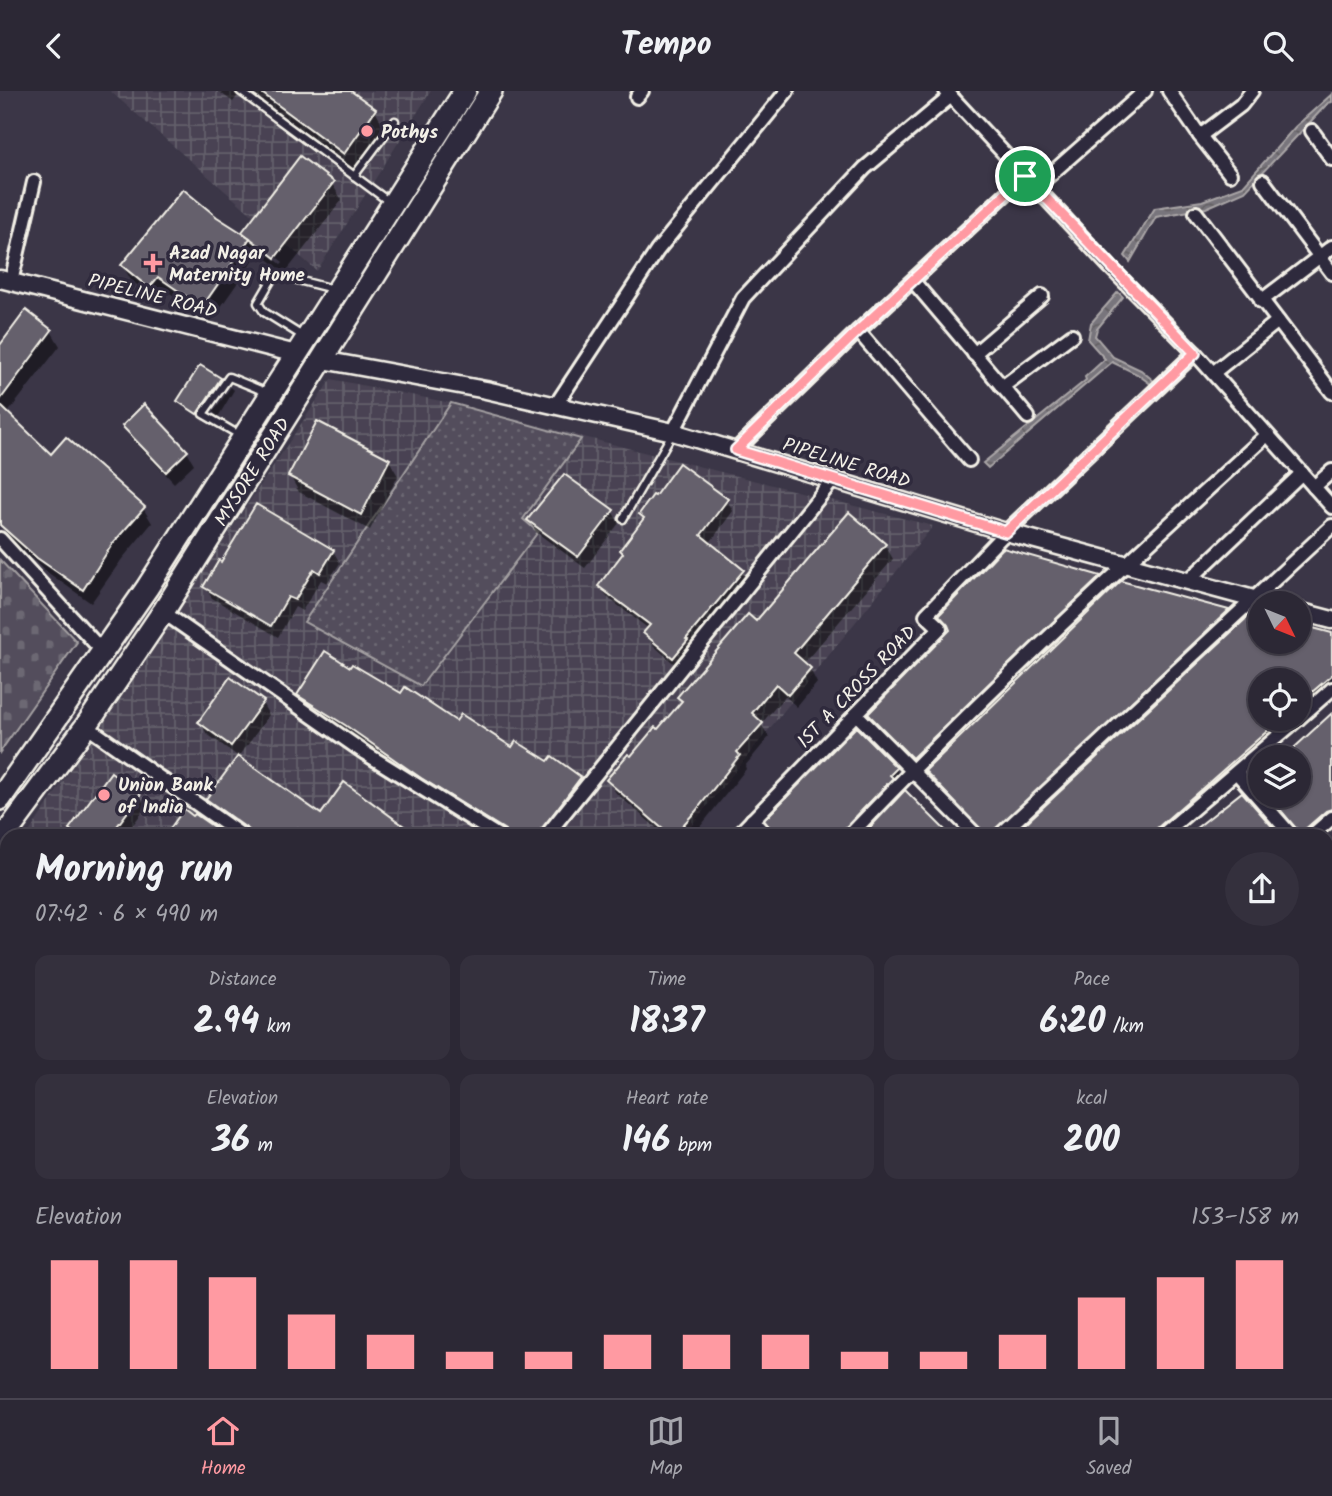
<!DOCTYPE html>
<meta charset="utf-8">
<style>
:root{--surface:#2c2835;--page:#34303d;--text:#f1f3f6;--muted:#a6a6ad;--line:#484450;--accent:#ff9aa2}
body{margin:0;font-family:Kalam,sans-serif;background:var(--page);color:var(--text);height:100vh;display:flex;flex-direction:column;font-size:26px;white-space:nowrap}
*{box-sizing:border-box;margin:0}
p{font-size:23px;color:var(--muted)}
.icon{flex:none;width:38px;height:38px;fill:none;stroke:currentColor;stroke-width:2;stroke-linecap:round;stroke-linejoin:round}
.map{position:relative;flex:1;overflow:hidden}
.drawer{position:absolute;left:0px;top:738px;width:1334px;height:569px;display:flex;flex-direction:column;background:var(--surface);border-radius:21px 21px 0 0;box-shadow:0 2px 5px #0004,0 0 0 2px var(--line)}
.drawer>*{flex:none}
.needle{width:46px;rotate:133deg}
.buttons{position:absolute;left:1248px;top:500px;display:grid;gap:14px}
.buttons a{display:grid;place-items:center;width:63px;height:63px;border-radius:50%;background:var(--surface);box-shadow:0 2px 5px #0004,0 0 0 2px var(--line);font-size:35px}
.pin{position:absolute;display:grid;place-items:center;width:60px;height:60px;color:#fff;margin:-30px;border:4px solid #fff;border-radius:50%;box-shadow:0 2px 7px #0007}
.round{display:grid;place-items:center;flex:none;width:74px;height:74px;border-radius:37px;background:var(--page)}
.headline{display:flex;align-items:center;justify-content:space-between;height:119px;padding:0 35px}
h1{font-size:38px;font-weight:600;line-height:52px}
.figures{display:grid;grid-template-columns:repeat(3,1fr);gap:10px;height:119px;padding:7px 35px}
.figures div{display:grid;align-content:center;border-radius:14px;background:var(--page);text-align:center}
.figures b{font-size:35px;font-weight:600}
.figures small{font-size:19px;font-weight:400}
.figures p{font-size:19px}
.chart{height:196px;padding:14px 35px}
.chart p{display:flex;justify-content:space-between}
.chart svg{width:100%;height:126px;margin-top:7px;stroke:var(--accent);stroke-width:6}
header{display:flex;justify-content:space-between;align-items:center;height:91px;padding:0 35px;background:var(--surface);font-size:32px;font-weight:600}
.menu{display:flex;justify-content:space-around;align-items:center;height:98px;border-top:2px solid var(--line);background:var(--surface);font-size:19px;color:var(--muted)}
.menu a{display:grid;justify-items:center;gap:4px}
.menu .current{color:var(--accent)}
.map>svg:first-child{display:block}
</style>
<header><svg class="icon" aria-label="back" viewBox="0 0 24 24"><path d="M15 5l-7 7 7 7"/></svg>Tempo<svg class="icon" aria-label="search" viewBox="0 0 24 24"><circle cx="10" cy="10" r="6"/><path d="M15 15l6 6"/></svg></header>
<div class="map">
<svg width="1332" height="1307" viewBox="0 0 1332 1307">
<defs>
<pattern id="industrial-grid" width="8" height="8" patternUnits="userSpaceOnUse" patternTransform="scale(1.75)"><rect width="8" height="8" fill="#484352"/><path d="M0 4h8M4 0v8" fill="none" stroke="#635f6b"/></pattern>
<pattern id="grass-dots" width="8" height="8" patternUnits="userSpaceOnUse" patternTransform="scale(1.75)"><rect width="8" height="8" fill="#534e5c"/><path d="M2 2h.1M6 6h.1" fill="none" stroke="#6c6873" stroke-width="1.8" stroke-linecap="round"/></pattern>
<pattern id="cemetery-stones" width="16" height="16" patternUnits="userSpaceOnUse" patternTransform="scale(1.75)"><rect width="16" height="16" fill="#534e5c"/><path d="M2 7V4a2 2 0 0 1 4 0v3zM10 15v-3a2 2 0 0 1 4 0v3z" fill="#6c6873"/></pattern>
<pattern id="water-waves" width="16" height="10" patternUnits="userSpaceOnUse" patternTransform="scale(1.75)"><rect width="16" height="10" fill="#78747b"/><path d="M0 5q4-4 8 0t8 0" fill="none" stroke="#636063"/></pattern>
</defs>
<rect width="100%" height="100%" fill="#3b3647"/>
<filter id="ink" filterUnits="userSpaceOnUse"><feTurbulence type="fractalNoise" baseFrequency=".0143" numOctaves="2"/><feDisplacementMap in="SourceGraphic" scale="14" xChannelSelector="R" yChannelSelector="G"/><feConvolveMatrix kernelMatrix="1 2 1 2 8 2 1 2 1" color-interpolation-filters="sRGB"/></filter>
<g filter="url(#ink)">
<g fill="url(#industrial-grid)">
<path d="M 110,0 L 431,0 L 317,180 Z"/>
<path d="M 331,288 L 451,312 L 933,435 L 683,745 L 26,746 Z"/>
<path d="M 7,777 L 7,1300 L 298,1300 L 293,1307 L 0,1307 L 0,791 Z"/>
</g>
<path fill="url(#grass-dots)" stroke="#a4a0a2" stroke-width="2" d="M 451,312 L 581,348 L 523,428 L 538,441 L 421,595 L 304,531 Z"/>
<path fill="url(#cemetery-stones)" stroke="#a4a0a2" stroke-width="2" d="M 0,469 L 77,551 L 0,661 Z"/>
<g fill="url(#water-waves)" stroke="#aaa6a7" stroke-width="2">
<path d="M 1332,3 L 1332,11 L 1328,12 L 1245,100 L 1206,117 L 1156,126 L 1130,171 L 1125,165 L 1155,117 L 1202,110 L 1243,95 L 1295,36 Z"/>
<path d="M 1118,201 L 1123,206 L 1097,238 L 1095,245 L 1113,266 L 1141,279 L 1155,291 L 1152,294 L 1137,283 L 1112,271 L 988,377 L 983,372 L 1086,289 L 1085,286 L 1105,268 L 1088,249 L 1091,232 Z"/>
</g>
<g fill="#0007" fill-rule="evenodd">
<path d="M 218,0 L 241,0 L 233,11 Z"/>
<path d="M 250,0 L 348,0 L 375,20 L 384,36 L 353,78 Z"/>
<path d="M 332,93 L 342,109 L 285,182 L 259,161 L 211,230 L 167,200 L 158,211 L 131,189 L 123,175 L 216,127 L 248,148 L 244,141 ZM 256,150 L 283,171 L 281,173 L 254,152 Z"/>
<path d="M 26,222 L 51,240 L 60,255 L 7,323 L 52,366 L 143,417 L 152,432 L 122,468 L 91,512 L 47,481 L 10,448 L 0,432 L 0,256 Z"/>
<path d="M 220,288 L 222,291 L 199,325 L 181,313 L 179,310 Z"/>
<path d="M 231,296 L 234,299 L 218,326 L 213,321 Z"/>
<path d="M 144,316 L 187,361 L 194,373 L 174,392 L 131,347 L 124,335 Z"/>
<path d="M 389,369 L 398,385 L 370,439 L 299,401 L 290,385 Z"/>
<path d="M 727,409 L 733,420 L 709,453 L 742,481 L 749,492 L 680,578 L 652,553 L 645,542 L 649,538 L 607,506 L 600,495 L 624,463 L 645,429 L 641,423 Z"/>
<path d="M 612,420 L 619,432 L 585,477 L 536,441 L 529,429 Z"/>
<path d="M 849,424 L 885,454 L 893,468 L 803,573 L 810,578 L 817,592 L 797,616 L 785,605 L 761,633 L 769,646 L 745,675 L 746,678 L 692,746 L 667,746 L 616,702 L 608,689 L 658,641 L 683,611 L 680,606 L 756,532 Z"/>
<path d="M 1004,458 L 1100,486 L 1110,503 L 1121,492 L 1228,520 L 1238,537 L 1260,525 L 1260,551 L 1298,551 L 1332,544 L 1332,608 L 1265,667 L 1260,667 L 1260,671 L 1174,746 L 984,746 L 936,696 L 926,679 L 922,682 L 880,639 L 870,623 L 950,541 L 941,524 ZM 1260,590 L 1298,590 L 1298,628 L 1260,628 Z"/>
<path d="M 333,460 L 340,472 L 327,492 L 321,489 L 302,520 L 295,516 L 278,546 L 212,507 L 205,496 Z"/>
<path d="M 351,579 L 513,658 L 548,673 L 552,667 L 580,687 L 587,699 L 550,746 L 506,746 L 306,616 L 299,604 Z"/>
<path d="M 262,612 L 269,624 L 239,666 L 207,643 L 200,631 Z"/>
<path d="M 1332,624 L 1332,739 L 1325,746 L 1300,746 L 1267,705 L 1298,705 Z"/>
<path d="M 896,678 L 905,694 L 899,701 L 902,706 L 950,746 L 776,746 L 767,730 Z"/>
<path d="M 139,704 L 146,716 L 124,746 L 75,746 L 71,738 Z"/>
<path d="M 208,709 L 321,725 L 416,746 L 247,746 L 217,724 Z"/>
<path d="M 0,823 L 7,828 L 7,939 L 0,950 Z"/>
<path d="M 1332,914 L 1332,1030 L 1326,1034 L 1326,916 Z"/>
<path d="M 0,985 L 7,990 L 7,1101 L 0,1096 L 0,1062 L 5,1055 L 0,1051 Z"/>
<path d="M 1332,1040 L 1332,1152 L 1326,1156 L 1326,1043 Z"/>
<path d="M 0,1150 L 7,1154 L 7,1230 L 0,1240 Z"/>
<path d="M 1326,1216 L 1332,1219 L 1332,1277 L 1326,1268 Z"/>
<path d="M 7,1259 L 7,1300 L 178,1300 L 173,1307 L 0,1307 L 0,1269 Z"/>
</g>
<g fill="#65616c" stroke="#f4f1e8" stroke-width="2">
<path d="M 259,0 L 351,0 L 376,18 L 344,63 Z"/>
<path d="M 300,65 L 334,91 L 275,167 L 242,141 Z"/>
<path d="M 183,98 L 217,126 L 250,147 L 202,216 L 158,186 L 149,197 L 121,174 Z"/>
<path d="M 26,219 L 52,239 L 0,309 L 0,254 Z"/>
<path d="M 200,274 L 221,287 L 197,323 L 177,310 Z"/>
<path d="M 144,313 L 188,360 L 166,381 L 122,335 Z"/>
<path d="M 0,314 L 51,363 L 66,346 L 145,416 L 113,452 L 83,499 L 37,467 L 0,434 Z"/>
<path d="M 317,330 L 390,368 L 361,424 L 288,385 Z"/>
<path d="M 679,372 L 728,408 L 701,444 L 744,479 L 686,548 L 688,549 L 673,567 L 643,542 L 650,534 L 598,495 L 623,462 L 620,459 L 644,427 L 639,423 L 653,404 L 655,405 Z"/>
<path d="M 564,383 L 614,419 L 578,466 L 527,429 Z"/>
<path d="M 256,413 L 334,459 L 320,482 L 314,478 L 295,509 L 288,506 L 271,535 L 203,496 L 219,469 L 221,471 Z"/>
<path d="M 849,421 L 886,453 L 794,562 L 811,577 L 788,604 L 776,593 L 752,622 L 763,632 L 737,661 L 740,664 L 695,721 L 672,746 L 606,689 L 628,663 L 631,665 L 655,636 L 658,638 L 682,610 L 677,606 L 748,523 L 756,530 Z"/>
<path d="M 1003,457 L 1101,485 L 912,667 L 868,623 L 946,543 L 950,539 L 948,534 L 939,524 Z"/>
<path d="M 1121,490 L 1229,519 L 988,746 L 925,680 Z"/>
<path d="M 1253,521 L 1260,523 L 1260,551 L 1298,551 L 1298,533 L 1332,542 L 1332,584 L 1298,613 L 1298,590 L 1260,590 L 1260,628 L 1281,628 L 1147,746 L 1011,746 Z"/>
<path d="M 325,560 L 350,576 L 352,573 L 401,602 L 405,596 L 456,630 L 461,623 L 512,656 L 516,650 L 548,670 L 552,665 L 581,686 L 536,746 L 509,746 L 505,739 L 421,687 L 345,634 L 297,604 Z"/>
<path d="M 230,586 L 264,610 L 231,655 L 198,631 Z"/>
<path d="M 1332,622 L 1332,718 L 1326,720 L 1304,739 L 1302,745 L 1269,705 L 1298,705 L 1298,667 L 1283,667 Z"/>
<path d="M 856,636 L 897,677 L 890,684 L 893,687 L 842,740 L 839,746 L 777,746 L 764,729 Z"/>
<path d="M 238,665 L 321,723 L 344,691 L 419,746 L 309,746 L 298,737 L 292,746 L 253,746 L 249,739 L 206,708 Z"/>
<path d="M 111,681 L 141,703 L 109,746 L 79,746 L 69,738 Z"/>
<path d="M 905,699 L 952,746 L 861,746 Z"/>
<path d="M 1242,701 L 1281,746 L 1185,746 Z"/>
<path d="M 184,718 L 193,725 L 195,723 L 228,746 L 164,746 Z"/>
</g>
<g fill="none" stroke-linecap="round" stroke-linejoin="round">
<g stroke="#f4f1e8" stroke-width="11">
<g id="service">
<path d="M 240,0 L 388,110"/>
<path d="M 354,85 L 395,30"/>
<path d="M 304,246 L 264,221 L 258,212 L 272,188 L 278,184 L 333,198"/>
<path d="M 241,345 L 203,323 L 229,286 L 268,302"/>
<path d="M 623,428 L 672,343"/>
<path d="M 0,1122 L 7,1126"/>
</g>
</g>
<g stroke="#f4f1e8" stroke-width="18">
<g id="minor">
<path d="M 946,0 L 1110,176 L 1195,262 L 1332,416"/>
<path d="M 1169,0 L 1200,45 L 1241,14 L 1252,0"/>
<path d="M 637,6 L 642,0"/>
<path d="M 1312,40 L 1332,68"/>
<path d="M 1200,45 L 1230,83"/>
<path d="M 1263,90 L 1332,182"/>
<path d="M 1036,96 L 1145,0"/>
<path d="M 1196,122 L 1332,301"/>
<path d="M 913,190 L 1028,326"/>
<path d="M 11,191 L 34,91"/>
<path d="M 1261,210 L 1332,156"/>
<path d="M 858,240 L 969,369"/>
<path d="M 974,263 L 1042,205"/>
<path d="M 1213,282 L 1278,230"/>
<path d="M 1002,296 L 1072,244"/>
<path d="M 555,315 L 657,160 L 787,0"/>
<path d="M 673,341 L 743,207 L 865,77 L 951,5"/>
<path d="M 736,359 L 858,240 L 1025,85"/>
<path d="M 1314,396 L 1332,380"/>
<path d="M 0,448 L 104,562"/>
<path d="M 1188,490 L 1302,382"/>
<path d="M 163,521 L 365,662 L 500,746"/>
<path d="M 856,623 L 978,746"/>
<path d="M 1298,628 L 1332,598"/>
<path d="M 86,635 L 244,746"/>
<path d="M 1237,682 L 1293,746"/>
<path d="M 752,729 L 768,746"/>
<path d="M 545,746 L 833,389"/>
<path d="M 736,746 L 940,537 L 926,524 L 1006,441 L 1195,262"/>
<path d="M 848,746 C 982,605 1124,474 1267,344"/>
<path d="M 998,746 L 1332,435"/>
<path d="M 1160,746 L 1298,628"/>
<path d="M 1310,746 L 1332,727"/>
<path d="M 1326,786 L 1332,792"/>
<path d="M 0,801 L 7,806"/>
<path d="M 1326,1032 L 1332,1028"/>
<path d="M 1326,1144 L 1332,1141"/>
<path d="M 418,1300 L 430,1307"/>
<path d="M 661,1300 L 668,1307"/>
<path d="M 744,1300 L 751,1307"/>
<path d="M 821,1300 L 828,1307"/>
<path d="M 981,1300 L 988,1307"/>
<path d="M 1056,1300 L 1064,1307"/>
<path d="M 1136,1300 L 1140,1307"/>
<path d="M 1210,1300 L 1214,1307"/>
<path d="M 1307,1300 L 1312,1307"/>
<path d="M 394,1307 L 398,1302 L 407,1300"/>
<path d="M 574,1307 L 579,1300"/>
<path d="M 688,1307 L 694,1300"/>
</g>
</g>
<g stroke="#f4f1e8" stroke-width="21">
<g id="tertiary">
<path d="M 0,188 L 296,263"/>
<path d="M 323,269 L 486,299 L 673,341 L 1006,441 L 1272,513"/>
<path d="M 1298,520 L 1332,529"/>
<path d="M 1326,904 L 1332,900"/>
<path d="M 1326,1198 L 1332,1207"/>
<path d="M 914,1307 L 920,1300"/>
</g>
</g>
<g stroke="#f4f1e8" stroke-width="26">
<g id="trunk">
<path d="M 0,708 L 147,497 L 465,0"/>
<path id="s1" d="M 0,751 L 86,635 L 163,521 L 491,0"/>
</g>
</g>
<use href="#service" stroke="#2f2a3d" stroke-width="6"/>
<use href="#minor" stroke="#2f2a3d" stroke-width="12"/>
<use href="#tertiary" stroke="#2f2a3d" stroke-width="16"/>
<use href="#trunk" stroke="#2f2a3d" stroke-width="21"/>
</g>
</g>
<g fill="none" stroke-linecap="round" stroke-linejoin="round" filter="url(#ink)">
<g stroke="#fff" stroke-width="14">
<path id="route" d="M 1025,85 L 1195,262 L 1006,441 L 736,359 L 858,240 Z"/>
</g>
<use href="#route" stroke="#ff9aa2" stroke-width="9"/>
</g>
<g fill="#ff9aa2" stroke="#2f2a3d" stroke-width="2.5">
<circle cx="367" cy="40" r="7"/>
<path d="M149.5 161.5h7v7h7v7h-7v7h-7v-7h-7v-7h7z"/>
<circle cx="104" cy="704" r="7"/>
</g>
<g text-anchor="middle" stroke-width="7" stroke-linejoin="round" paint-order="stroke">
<g font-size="19" font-weight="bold" fill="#f4f1e8" stroke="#2f2a3d" text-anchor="start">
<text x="381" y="47">Pothys</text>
<text x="169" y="168">Azad Nagar<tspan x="169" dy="22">Maternity Home</tspan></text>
<text x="118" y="700">Union Bank<tspan x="118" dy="22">of India</tspan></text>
</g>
<g font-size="19" fill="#f4f1e8" stroke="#2f2a3d">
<text transform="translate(153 204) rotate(14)" y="7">PIPELINE ROAD</text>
<text transform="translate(847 371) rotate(17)" y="7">PIPELINE ROAD</text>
<text dy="7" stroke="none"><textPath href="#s1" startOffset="448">MYSORE ROAD</textPath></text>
<text transform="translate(856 595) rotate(-46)" y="7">1ST A CROSS ROAD</text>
</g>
</g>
</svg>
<div class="buttons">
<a><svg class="needle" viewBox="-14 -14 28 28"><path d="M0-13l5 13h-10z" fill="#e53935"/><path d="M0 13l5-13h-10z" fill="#a6a6ad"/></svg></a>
<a><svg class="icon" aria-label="locate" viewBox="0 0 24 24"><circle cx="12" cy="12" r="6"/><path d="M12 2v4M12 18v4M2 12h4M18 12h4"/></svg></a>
<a><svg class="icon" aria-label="layers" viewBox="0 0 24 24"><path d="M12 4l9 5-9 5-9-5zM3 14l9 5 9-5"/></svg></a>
</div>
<div class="pin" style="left:1025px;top:85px;background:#1e9e55"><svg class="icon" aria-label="arrive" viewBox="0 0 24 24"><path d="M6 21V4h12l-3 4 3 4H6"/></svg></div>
<section class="drawer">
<div class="headline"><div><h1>Morning run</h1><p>07:42 · 6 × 490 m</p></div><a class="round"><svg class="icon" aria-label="share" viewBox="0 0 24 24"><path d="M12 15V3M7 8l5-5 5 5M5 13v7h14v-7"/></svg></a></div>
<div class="figures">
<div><p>Distance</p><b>2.94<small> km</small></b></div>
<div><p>Time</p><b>18:37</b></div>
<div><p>Pace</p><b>6:20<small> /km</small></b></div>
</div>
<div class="figures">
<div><p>Elevation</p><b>36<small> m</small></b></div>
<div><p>Heart rate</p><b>146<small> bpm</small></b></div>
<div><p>kcal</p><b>200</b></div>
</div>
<div class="chart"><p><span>Elevation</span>153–158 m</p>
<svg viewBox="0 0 160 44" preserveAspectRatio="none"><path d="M5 44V6M15 44V6M25 44V12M35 44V25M45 44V32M55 44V38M65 44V38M75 44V32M85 44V32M95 44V32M105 44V38M115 44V38M125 44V32M135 44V19M145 44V12M155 44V6"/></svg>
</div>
</section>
</div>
<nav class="menu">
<a class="current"><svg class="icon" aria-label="home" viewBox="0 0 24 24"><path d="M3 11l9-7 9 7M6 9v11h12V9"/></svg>Home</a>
<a><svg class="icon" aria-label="map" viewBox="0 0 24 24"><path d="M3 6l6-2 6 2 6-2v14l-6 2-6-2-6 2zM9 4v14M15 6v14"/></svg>Map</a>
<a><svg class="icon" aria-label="saved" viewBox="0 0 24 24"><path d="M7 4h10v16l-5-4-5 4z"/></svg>Saved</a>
</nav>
